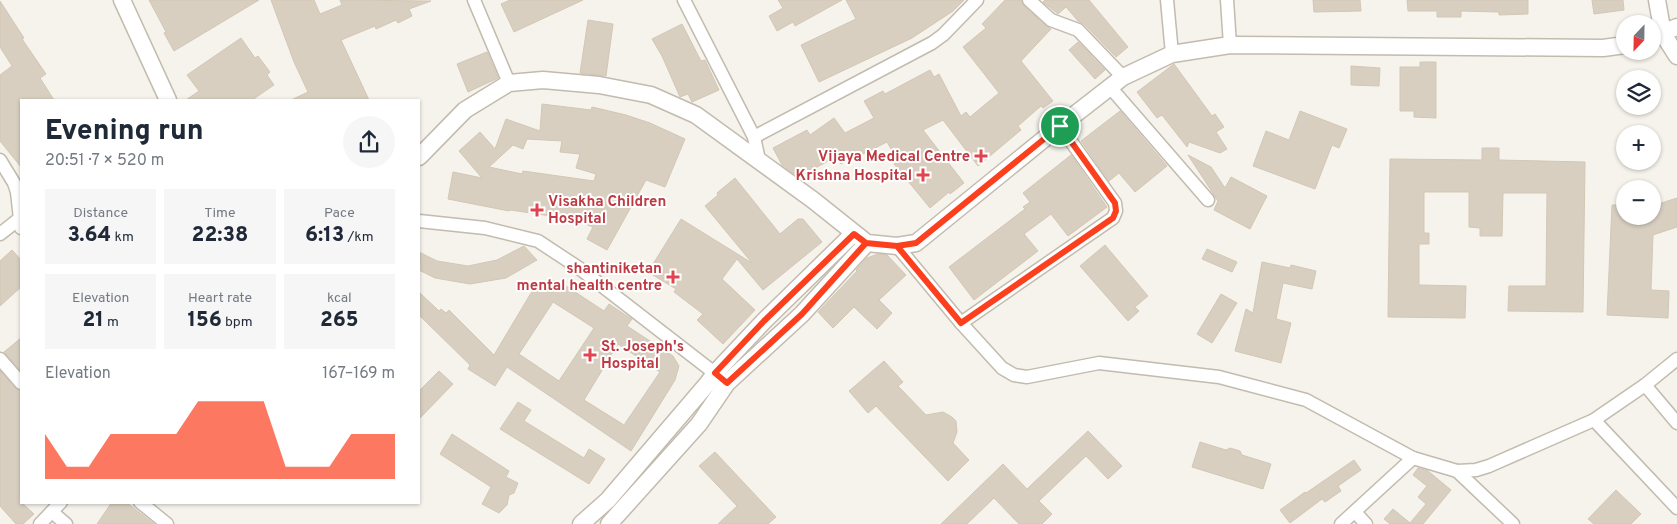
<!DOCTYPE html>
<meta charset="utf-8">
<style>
:root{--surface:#fff;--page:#f6f6f7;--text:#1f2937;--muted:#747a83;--accent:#fc3f1d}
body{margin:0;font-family:Overpass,sans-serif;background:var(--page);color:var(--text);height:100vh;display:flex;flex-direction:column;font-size:19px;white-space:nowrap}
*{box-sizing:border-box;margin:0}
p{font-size:16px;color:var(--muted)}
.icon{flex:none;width:28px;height:28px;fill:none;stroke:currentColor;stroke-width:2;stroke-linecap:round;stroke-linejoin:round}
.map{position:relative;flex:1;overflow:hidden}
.panel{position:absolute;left:20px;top:99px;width:400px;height:405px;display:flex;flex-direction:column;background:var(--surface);border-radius:0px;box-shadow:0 1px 4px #0004}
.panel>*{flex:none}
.needle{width:32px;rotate:202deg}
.controls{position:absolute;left:1616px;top:15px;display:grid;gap:10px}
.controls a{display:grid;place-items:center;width:45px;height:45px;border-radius:50%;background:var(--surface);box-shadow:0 1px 4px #0004;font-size:25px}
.pin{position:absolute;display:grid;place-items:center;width:42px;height:42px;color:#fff;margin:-21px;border:2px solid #fff;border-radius:50%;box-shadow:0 1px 5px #0007}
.round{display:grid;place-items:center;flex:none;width:52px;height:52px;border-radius:26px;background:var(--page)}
.summary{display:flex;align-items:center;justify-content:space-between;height:85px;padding:0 25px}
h1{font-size:28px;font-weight:800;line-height:38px}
.metrics{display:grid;grid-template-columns:repeat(3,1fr);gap:8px;height:85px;padding:5px 25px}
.metrics div{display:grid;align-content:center;border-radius:0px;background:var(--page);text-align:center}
.metrics b{font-size:21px;font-weight:800}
.metrics small{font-size:14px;font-weight:400}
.metrics p{font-size:14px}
.chart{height:140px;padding:10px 25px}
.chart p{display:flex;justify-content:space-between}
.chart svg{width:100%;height:90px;margin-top:5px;fill:var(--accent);opacity:.7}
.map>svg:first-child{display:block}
</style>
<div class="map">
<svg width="1677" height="524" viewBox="0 0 1677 524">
<rect width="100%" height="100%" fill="#f6f3ec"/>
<g fill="#d8cfc1" stroke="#d3c7b4" fill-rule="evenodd">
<path d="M 149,0 L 259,0 L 174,51 L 164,33 L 166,32 Z"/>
<path d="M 271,0 L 314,0 L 320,14 L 342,5 L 340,0 L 431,1 L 409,9 L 412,16 L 398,23 L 396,20 L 376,29 L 375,26 L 341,40 L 369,100 L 291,100 L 308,92 L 294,62 Z"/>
<path d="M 510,0 L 583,0 L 514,32 L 501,4 Z"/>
<path d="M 778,0 L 842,0 L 795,26 L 793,22 L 777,31 L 769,16 L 783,8 Z"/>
<path d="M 846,0 L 964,0 L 953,11 L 912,38 L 819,82 L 801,45 L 856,19 Z"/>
<path d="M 1005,0 L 1021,0 L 1024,6 L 1046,26 L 1051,29 L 1021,61 L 1053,101 L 1043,108 L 1041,106 L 1018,126 L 1021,130 L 978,166 L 943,120 L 923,130 L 964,183 L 950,194 L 949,192 L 930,208 L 894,164 L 898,161 L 887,142 L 863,154 L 861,150 L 841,164 L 836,157 L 798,177 L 782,165 L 773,148 L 807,130 L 810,135 L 834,118 L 845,133 L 874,118 L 864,101 L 883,91 L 885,94 L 930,70 L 934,77 L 939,74 L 961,116 L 966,112 L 970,117 L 999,93 L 963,47 L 986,28 L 982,24 Z"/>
<path d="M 1045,0 L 1089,0 L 1128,47 L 1116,57 L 1084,24 L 1078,21 L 1066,7 L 1058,14 L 1043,2 Z"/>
<path d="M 1313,0 L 1360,0 L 1361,11 L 1314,12 Z"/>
<path d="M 1407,0 L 1528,0 L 1528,14 L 1499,15 L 1499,12 L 1461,11 L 1461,17 L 1437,17 L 1437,11 L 1408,11 Z"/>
<path d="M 1592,0 L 1623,0 L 1624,10 L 1594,14 Z"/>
<path d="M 0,1 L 24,38 L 22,39 L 46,74 L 40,78 L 54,100 L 21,100 L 21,167 L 0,141 L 0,75 L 12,66 L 0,47 Z"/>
<path d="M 588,20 L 613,24 L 606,76 L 580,73 Z"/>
<path d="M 682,24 L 701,61 L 705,60 L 719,90 L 692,102 L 688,94 L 680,97 L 662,56 L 652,39 Z"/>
<path d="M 241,38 L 255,58 L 258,56 L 270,72 L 267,75 L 274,85 L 252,100 L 186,100 L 199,91 L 187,75 Z"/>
<path d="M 1078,42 L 1105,70 L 1095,79 L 1069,50 Z"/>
<path d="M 487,52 L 498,78 L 468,92 L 457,64 Z"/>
<path d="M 1420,62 L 1436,62 L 1436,118 L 1414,117 L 1414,111 L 1400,111 L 1400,67 L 1420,67 Z"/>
<path d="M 1174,64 L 1212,116 L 1215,114 L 1224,127 L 1216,132 L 1227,149 L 1220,153 L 1189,142 L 1187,147 L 1162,115 L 1157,118 L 1137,92 Z"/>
<path d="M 1351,66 L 1380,68 L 1379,86 L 1351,85 Z"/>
<path d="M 542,104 L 591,110 L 592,107 L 626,115 L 650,123 L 685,139 L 665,187 L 646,180 L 607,250 L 587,239 L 593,227 L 552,211 L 551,216 L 510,210 L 509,211 L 448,199 L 453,172 L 482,178 L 459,151 L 480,132 L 495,149 L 506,119 L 540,131 ZM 527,139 L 562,141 L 560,152 L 580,154 L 576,168 L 596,174 L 594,181 L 523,171 L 522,174 L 489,167 L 513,145 L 523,149 Z"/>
<path d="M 1120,111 L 1167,166 L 1135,192 L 1119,173 L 1109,181 L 1081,141 Z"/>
<path d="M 1300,111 L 1347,129 L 1339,148 L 1332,145 L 1315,189 L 1253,166 L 1266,131 L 1289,140 Z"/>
<path d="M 1482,148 L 1499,148 L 1499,160 L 1585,162 L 1583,312 L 1508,311 L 1509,286 L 1546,286 L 1547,193 L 1503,193 L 1502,236 L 1480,236 L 1480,228 L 1469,227 L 1469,192 L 1424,192 L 1424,233 L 1429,233 L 1429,244 L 1419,244 L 1419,285 L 1466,286 L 1465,318 L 1388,317 L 1390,159 L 1482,160 Z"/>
<path d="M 1071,155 L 1107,207 L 1068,236 L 1051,214 L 1024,234 L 1038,251 L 974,300 L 949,267 L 1025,209 L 1023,207 L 1030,202 L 1023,193 Z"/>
<path d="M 1188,155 L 1211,167 L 1225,188 L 1231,177 L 1267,196 L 1250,229 L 1214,210 L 1218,201 Z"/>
<path d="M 735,178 L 780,234 L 798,219 L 803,219 L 822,242 L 763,290 L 737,259 L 722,279 L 755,310 L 723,344 L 697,320 L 703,314 L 674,292 L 676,289 L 648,272 L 681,219 L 752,263 L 705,206 L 718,195 L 717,193 Z"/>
<path d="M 1677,198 L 1677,227 L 1653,235 L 1651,290 L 1669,291 L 1668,318 L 1607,315 L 1612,205 L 1625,205 L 1625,216 L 1652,216 L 1652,206 Z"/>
<path d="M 1105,245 L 1148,296 L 1135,307 L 1139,311 L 1128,321 L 1080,266 Z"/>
<path d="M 524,246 L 537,260 L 506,278 L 470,284 L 435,278 L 419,270 L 419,252 L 437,261 L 468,266 L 497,260 Z"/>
<path d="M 1207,249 L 1237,262 L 1232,272 L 1202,259 Z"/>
<path d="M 12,250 L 21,260 L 21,287 L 0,306 L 0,261 Z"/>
<path d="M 878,254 L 887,255 L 906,275 L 879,300 L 892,313 L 877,329 L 854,307 L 833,328 L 818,312 L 857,271 L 856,270 L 867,258 Z"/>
<path d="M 1262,262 L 1290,268 L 1291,265 L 1316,271 L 1312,289 L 1283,283 L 1276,319 L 1291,323 L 1281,363 L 1235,351 L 1246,309 L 1253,313 Z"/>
<path d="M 552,280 L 566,286 L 604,311 L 609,304 L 630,318 L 632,319 L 627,326 L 673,356 L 679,366 L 675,380 L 631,451 L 507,367 L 495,386 L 468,369 L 470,365 L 419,315 L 419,292 L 439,311 L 441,309 L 446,313 L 449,310 L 494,355 L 531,293 L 542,282 ZM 553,302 L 594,328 L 559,381 L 519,354 ZM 618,344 L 660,372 L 624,425 L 584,400 Z"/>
<path d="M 1221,294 L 1237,303 L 1212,343 L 1197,334 Z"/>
<path d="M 21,338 L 21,371 L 4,352 Z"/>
<path d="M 884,361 L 903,382 L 898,386 L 926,415 L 943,412 L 952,417 L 956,421 L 957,432 L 953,443 L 969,460 L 948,481 L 876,406 L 868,413 L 849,391 Z"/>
<path d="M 0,371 L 15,388 L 21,391 L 21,502 L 34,514 L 23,524 L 16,524 L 0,506 Z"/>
<path d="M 439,371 L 453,384 L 419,419 L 419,391 Z"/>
<path d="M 518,402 L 531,410 L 524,421 L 584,458 L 589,449 L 605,459 L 589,484 L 500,429 Z"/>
<path d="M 1088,431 L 1122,466 L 1108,479 L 1086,456 L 1039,501 L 1052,514 L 1042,524 L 1019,524 L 994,498 L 967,524 L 941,524 L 1003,464 L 1027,489 Z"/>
<path d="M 452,434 L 509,471 L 506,477 L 518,483 L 514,493 L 509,495 L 507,505 L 499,513 L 482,504 L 491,487 L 440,454 Z"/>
<path d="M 1200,442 L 1226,450 L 1230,448 L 1240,451 L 1242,455 L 1271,464 L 1263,489 L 1192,467 Z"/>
<path d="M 715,452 L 776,517 L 768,524 L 718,524 L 737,506 L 699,466 Z"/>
<path d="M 1354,460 L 1361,470 L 1338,486 L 1341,491 L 1325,502 L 1322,499 L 1290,523 L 1280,510 L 1305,492 L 1306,493 Z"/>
<path d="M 1418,468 L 1428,471 L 1451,490 L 1423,524 L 1390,524 L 1384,519 L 1393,509 L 1410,523 L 1426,504 L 1418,497 L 1427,486 L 1413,475 Z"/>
<path d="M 1616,490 L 1641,514 L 1631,524 L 1594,524 L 1588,519 Z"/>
<path d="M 112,502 L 126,502 L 154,524 L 97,524 Z"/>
</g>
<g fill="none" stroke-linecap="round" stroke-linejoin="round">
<g stroke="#c2bbae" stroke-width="15">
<g id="minor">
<path d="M 474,0 L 509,83"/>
<path d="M 684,0 L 754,137 L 759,160"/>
<path d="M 1029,0 L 1051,20 L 1078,30 L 1123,77"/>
<path d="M 1167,0 L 1172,54"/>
<path d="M 1227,0 L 1230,45"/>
<path d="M 1110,87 L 1208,200"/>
<path d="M 754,137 L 932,43 L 943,35 L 977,0"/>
<path d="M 0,160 L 14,183 L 17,192 L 21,228"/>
<path d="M 419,221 L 485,228 L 538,241 L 579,268 L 721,378"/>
<path d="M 0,234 L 19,219"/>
<path d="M 897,246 L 961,323 L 1002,368 L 1014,375 L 1027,377 L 1099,363 L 1219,377 L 1306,400 L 1413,458 L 1457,471 L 1476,470 L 1489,466 L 1594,420 L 1645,385 L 1677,359"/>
<path d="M 961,323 L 1113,218 L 1116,211 L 1115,203 L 1060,126"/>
<path d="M 0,359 L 21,383"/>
<path d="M 1645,385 L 1677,423"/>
<path d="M 1594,420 L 1677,508"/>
<path d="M 1457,471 L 1513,524"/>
<path d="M 140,502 L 167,524"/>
<path d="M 52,512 L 66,524"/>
<path d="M 1355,512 L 1366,524"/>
<path d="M 40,524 L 61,502"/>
<path d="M 1341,524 L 1413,458"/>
</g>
</g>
<g stroke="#c2bbae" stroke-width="19">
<g id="tertiary">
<path d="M 122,0 L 168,100"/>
<path d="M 1657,0 L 1663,34 L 1677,56"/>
<path d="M 1652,37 L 1677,27"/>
<path d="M 419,157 L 465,110 L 509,83 L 543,80 L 599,85 L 651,95 L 696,115 L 813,200 L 867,243 L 897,246 L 916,243 L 1060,126 L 1123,77 L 1172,54 L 1230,45 L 1603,48 L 1625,45"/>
<path d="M 581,524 L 608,500 L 708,383 L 715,373 L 764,321 L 853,234"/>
<path d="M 609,524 L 699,424 L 727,383 L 802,314 L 867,243"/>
</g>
</g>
<use href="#minor" stroke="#fff" stroke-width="12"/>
<use href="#tertiary" stroke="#fff" stroke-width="16"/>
</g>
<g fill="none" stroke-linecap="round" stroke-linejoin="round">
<g stroke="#fff" stroke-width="10">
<path id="route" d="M 1060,126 L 916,243 L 897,246 L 866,243 L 854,234 L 764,321 L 715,373 L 727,383 L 802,314 L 866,243 L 897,246 L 961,323 L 1113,218 L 1116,211 L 1115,203 L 1060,126"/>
</g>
<use href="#route" stroke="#fc3f1d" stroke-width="6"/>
</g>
<g fill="#e0444e" stroke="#fff" stroke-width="2">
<path d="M978.5 148.5h5v5h5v5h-5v5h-5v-5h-5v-5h5z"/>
<path d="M920.5 167.5h5v5h5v5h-5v5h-5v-5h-5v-5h5z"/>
<path d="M534.5 202.5h5v5h5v5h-5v5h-5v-5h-5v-5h5z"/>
<path d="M670.5 269.5h5v5h5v5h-5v5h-5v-5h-5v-5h5z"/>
<path d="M587.5 347.5h5v5h5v5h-5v5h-5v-5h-5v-5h5z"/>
</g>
<g text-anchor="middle" stroke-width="4" stroke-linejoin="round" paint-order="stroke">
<g font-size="15" font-weight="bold" fill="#be3a42" stroke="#fff" text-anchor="end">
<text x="970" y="161">Vijaya Medical Centre</text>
<text x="912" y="180">Krishna Hospital</text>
<text x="548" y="206" text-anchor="start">Visakha Children<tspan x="548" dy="17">Hospital</tspan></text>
<text x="662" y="273">shantiniketan<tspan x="662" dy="17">mental health centre</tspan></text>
<text x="601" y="351" text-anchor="start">St. Joseph's<tspan x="601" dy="17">Hospital</tspan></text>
</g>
</g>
</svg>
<div class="controls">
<a><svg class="needle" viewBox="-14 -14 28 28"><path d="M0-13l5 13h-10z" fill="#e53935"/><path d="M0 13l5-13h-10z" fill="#747a83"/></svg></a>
<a><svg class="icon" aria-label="layers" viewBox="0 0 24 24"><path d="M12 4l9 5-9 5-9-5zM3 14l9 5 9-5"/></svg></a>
<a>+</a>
<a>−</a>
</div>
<div class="pin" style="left:1060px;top:126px;background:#1e9e55"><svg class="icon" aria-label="arrive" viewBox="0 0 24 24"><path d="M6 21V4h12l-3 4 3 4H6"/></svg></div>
<section class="panel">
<div class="summary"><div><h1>Evening run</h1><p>20:51 · 7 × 520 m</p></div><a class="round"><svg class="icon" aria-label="share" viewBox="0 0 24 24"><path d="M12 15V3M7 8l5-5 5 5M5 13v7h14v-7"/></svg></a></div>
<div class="metrics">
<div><p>Distance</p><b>3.64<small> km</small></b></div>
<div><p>Time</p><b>22:38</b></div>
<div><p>Pace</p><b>6:13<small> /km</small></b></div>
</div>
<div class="metrics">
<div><p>Elevation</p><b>21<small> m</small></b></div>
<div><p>Heart rate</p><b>156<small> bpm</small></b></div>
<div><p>kcal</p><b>265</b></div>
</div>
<div class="chart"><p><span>Elevation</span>167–169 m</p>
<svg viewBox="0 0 160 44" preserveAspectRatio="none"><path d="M0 44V22L10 38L20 38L30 22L40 22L50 22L60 22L70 6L80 6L90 6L100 6L110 38L120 38L130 38L140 22L150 22L160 22V44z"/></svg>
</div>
</section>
</div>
